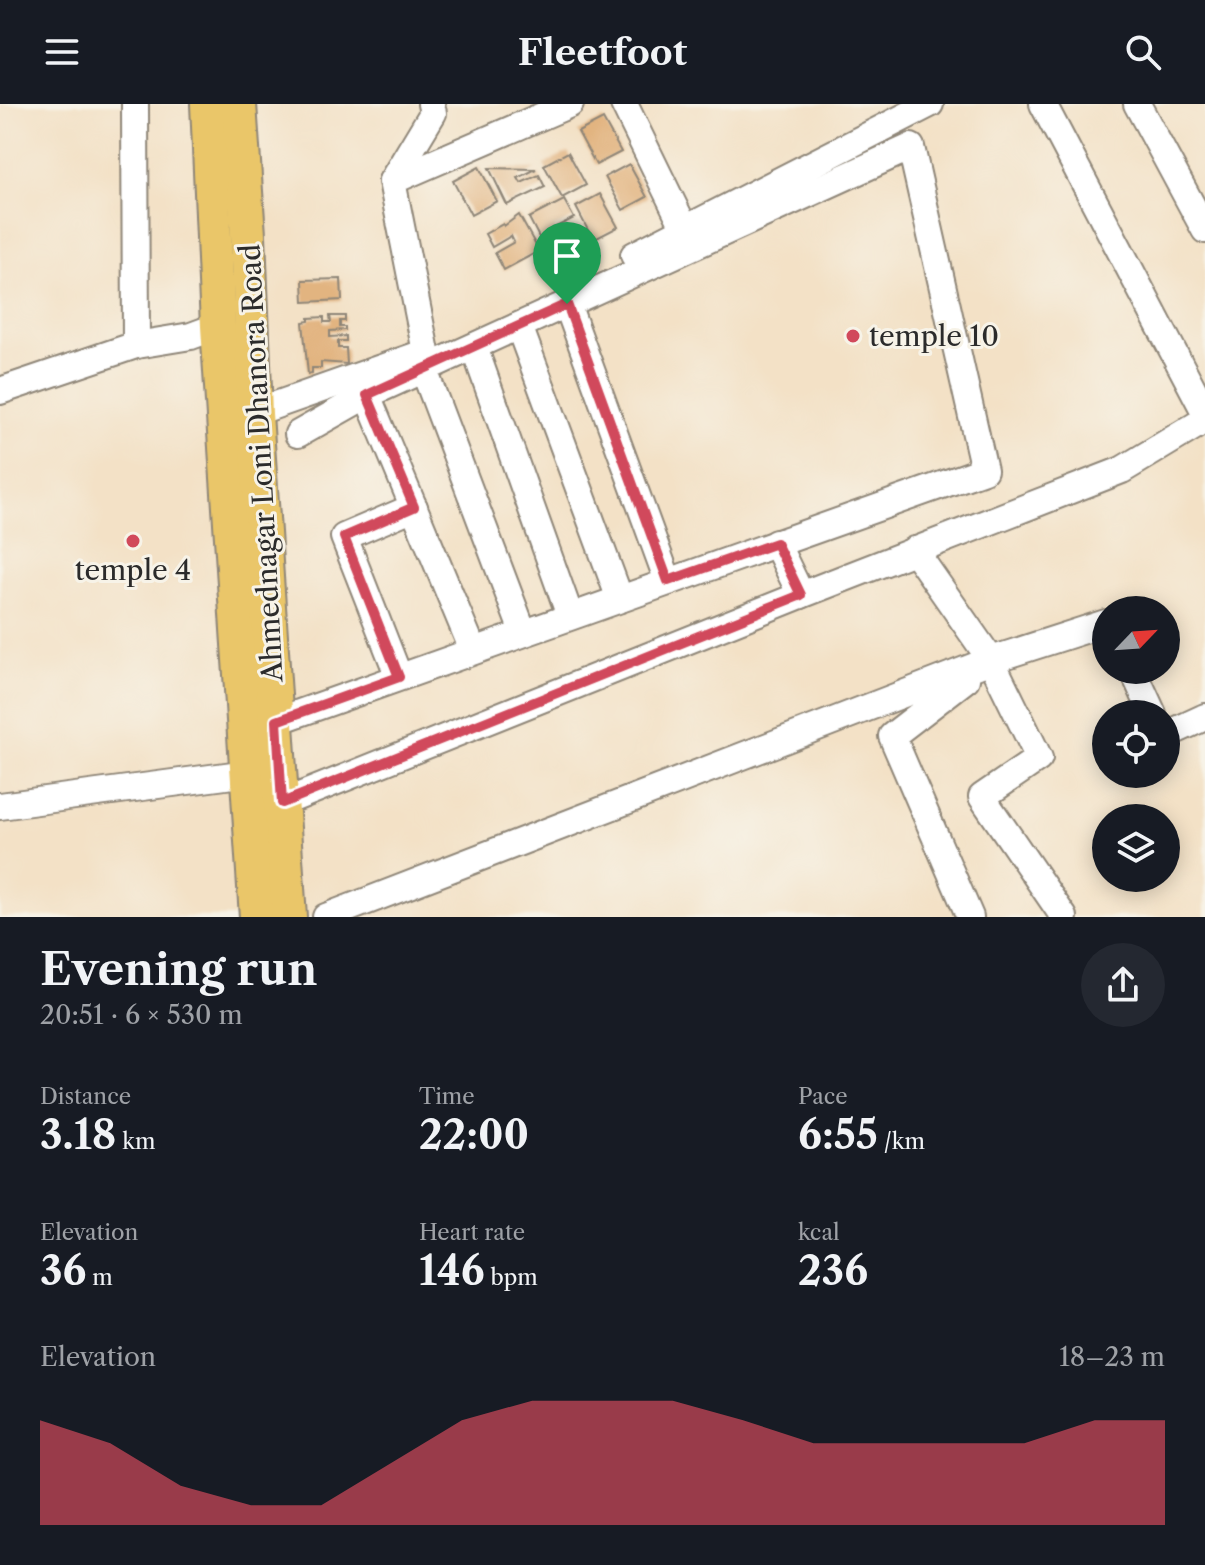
<!DOCTYPE html>
<meta charset="utf-8">
<style>
:root{--surface:#171b24;--page:#242831;--text:#f1f3f6;--muted:#9ea1a6;--accent:#d1495b}
body{margin:0;font-family:"Libre Caslon Text",serif;background:var(--page);color:var(--text);height:100vh;display:flex;flex-direction:column;font-size:30px;white-space:nowrap}
*{box-sizing:border-box;margin:0}
p{font-size:26px;color:var(--muted)}
.icon{flex:none;width:44px;height:44px;fill:none;stroke:currentColor;stroke-width:2;stroke-linecap:round;stroke-linejoin:round}
.map{position:relative;height:813px;overflow:hidden}
.side{display:flex;flex-direction:column;background:var(--surface);flex:1}
.side>*{flex:none}
.needle{width:52px;rotate:65deg}
.controls{position:absolute;left:1092px;top:492px;display:grid;gap:16px}
.controls a{display:grid;place-items:center;width:88px;height:88px;border-radius:50%;background:var(--surface);box-shadow:0 4px 20px #0003;font-size:40px}
.pin{position:absolute;display:grid;place-items:center;width:68px;height:68px;color:#fff;margin:-82px -34px;border-radius:50% 50% 50% 0;rotate:-45deg;box-shadow:0 0 8px #0007}
.pin .icon{rotate:45deg}
.round{display:grid;place-items:center;flex:none;width:84px;height:84px;border-radius:42px;background:var(--page)}
.head{display:flex;align-items:center;justify-content:space-between;height:136px;padding:0 40px}
h1{font-size:44px;font-weight:700;line-height:60px}
.stats{display:grid;grid-template-columns:repeat(3,1fr);gap:12px;height:136px;padding:8px 40px}
.stats div{display:grid;align-content:center}
.stats b{font-size:40px;font-weight:700}
.stats small{font-size:22px;font-weight:400}
.stats p{font-size:22px}
.chart{height:224px;padding:16px 40px}
.chart p{display:flex;justify-content:space-between}
.chart svg{width:100%;height:144px;margin-top:8px;fill:var(--accent);opacity:.7}
header{display:flex;justify-content:space-between;align-items:center;height:104px;padding:0 40px;background:var(--surface);font-size:36px;font-weight:700}
.map>svg:first-child{display:block}
</style>
<header><svg class="icon" aria-label="menu" viewBox="0 0 24 24"><path d="M4 6h16M4 12h16M4 18h16"/></svg>Fleetfoot<svg class="icon" aria-label="search" viewBox="0 0 24 24"><circle cx="10" cy="10" r="6"/><path d="M15 15l6 6"/></svg></header>
<div class="map">
<svg width="1205" height="813" viewBox="0 0 1205 813">
<rect width="100%" height="100%" fill="#f7f3e8"/>
<filter id="ink" filterUnits="userSpaceOnUse"><feTurbulence type="fractalNoise" baseFrequency=".0125" numOctaves="2"/><feDisplacementMap in="SourceGraphic" scale="16" xChannelSelector="R" yChannelSelector="G"/><feConvolveMatrix kernelMatrix="1 2 1 2 8 2 1 2 1" color-interpolation-filters="sRGB"/></filter>
<filter id="wash" filterUnits="userSpaceOnUse"><feTurbulence type="fractalNoise" baseFrequency=".006" numOctaves="4" result="noise"/><feDisplacementMap in="SourceGraphic" scale="32" xChannelSelector="R" yChannelSelector="G"/><feGaussianBlur stdDeviation="1.8" result="paint"/><feColorMatrix in="noise" values="0 0 0 0 0 0 0 0 0 0 0 0 0 0 0 0 0 1.4 0 .05"/><feComposite in="paint" operator="in"/></filter>
<g filter="url(#wash)">
<rect width="100%" height="100%" fill="#f3e1c6"/>
<g id="blocks">
<g fill="#e2b480">
<path d="M 603,15 L 621,48 L 596,61 L 578,28 Z"/>
<path d="M 568,48 L 586,81 L 562,94 L 544,61 Z"/>
<path d="M 629,60 L 647,93 L 623,106 L 605,73 Z"/>
<path d="M 479,63 L 497,97 L 471,111 L 453,77 Z"/>
<path d="M 489,64 L 536,65 L 518,74 L 521,79 L 539,71 L 545,83 L 507,101 Z"/>
<path d="M 600,90 L 618,123 L 593,136 L 576,103 Z"/>
<path d="M 564,96 L 574,114 L 554,124 L 558,132 L 543,141 L 529,114 Z"/>
<path d="M 519,111 L 539,147 L 504,166 L 495,149 L 514,138 L 511,132 L 492,143 L 485,130 L 503,120 L 504,122 Z"/>
<path d="M 341,175 L 342,196 L 304,198 L 303,176 Z"/>
<path d="M 330,212 L 345,212 L 345,217 L 340,217 L 340,223 L 345,223 L 345,226 L 330,227 L 330,233 L 346,232 L 346,237 L 338,237 L 338,244 L 346,244 L 347,260 L 321,258 L 321,264 L 312,264 L 312,269 L 308,270 L 303,218 L 309,217 L 309,214 L 324,213 L 324,218 L 331,218 Z"/>
</g>
</g>
</g>
<g filter="url(#ink)">
<use href="#blocks" fill-opacity="0" stroke="#8f8678" stroke-width="2"/>
<g fill="none" stroke-linecap="round" stroke-linejoin="round">
<g stroke="#8f8678" stroke-width="30">
<g id="minor">
<path d="M 135,0 L 136,241"/>
<path d="M 624,0 L 685,125"/>
<path d="M 1043,0 L 1205,308"/>
<path d="M 1137,0 L 1205,126"/>
<path d="M 392,77 L 433,9 L 431,0"/>
<path d="M 634,151 L 930,0"/>
<path d="M 567,200 L 668,477"/>
<path d="M 519,222 L 620,495"/>
<path d="M 474,243 L 570,512"/>
<path d="M 426,248 L 392,77 L 570,0"/>
<path d="M 424,266 L 523,528"/>
<path d="M 0,287 L 136,241 L 191,232 L 218,222"/>
<path d="M 367,291 L 473,546"/>
<path d="M 239,314 L 424,249"/>
<path d="M 776,439 L 801,491"/>
<path d="M 1133,566 L 1153,610"/>
<path d="M 399,573 L 344,433 L 414,403"/>
<path d="M 966,575 L 892,632 L 970,813"/>
<path d="M 277,617 L 984,366 L 911,43 L 367,291 L 298,330"/>
<path d="M 1166,631 L 1205,613"/>
<path d="M 282,699 L 801,491 L 1122,366 L 1205,316"/>
<path d="M 0,702 L 248,669"/>
<path d="M 326,813 L 991,556 L 914,446"/>
<path d="M 1064,813 L 982,693 L 1039,654 L 991,556 L 1106,519"/>
</g>
</g>
<g stroke="#8f8678" stroke-width="38">
<g id="major">
<path d="M 208,0 L 218,222 L 257,813"/>
<path d="M 239,0 L 248,131 L 255,310 L 289,813"/>
</g>
</g>
<use href="#minor" stroke="#fff" stroke-width="26"/>
<use href="#major" stroke="#eac669" stroke-width="34"/>
</g>
</g>
<g fill="none" stroke-linecap="round" stroke-linejoin="round" filter="url(#ink)">
<g stroke="#fff" stroke-width="16">
<path id="route" d="M 567,200 L 668,477 L 776,439 L 801,491 L 282,699 L 277,617 L 399,573 L 344,433 L 414,403 L 367,291 Z"/>
</g>
<use href="#route" stroke="#d1495b" stroke-width="10"/>
</g>
<g fill="#d1495b" stroke="#f7f3e8" stroke-width="3">
<circle cx="853" cy="232" r="8"/>
<circle cx="133" cy="437" r="8"/>
</g>
<g text-anchor="middle" stroke-width="6" stroke-linejoin="round" paint-order="stroke">
<g font-size="28" fill="#2b2b2b" stroke="#f7f3e8" text-anchor="start">
<text x="869" y="242">temple 10</text>
<text x="133" y="476" text-anchor="middle">temple 4</text>
</g>
<g font-size="28" fill="#2b2b2b" stroke="#f7f3e8">
<text transform="translate(261 359) rotate(-93)" y="10">Ahmednagar Loni Dhanora Road</text>
</g>
</g>
</svg>
<div class="controls">
<a><svg class="needle" viewBox="-14 -14 28 28"><path d="M0-13l5 13h-10z" fill="#e53935"/><path d="M0 13l5-13h-10z" fill="#9ea1a6"/></svg></a>
<a><svg class="icon" aria-label="locate" viewBox="0 0 24 24"><circle cx="12" cy="12" r="6"/><path d="M12 2v4M12 18v4M2 12h4M18 12h4"/></svg></a>
<a><svg class="icon" aria-label="layers" viewBox="0 0 24 24"><path d="M12 4l9 5-9 5-9-5zM3 14l9 5 9-5"/></svg></a>
</div>
<div class="pin" style="left:567px;top:200px;background:#1e9e55"><svg class="icon" aria-label="arrive" viewBox="0 0 24 24"><path d="M6 21V4h12l-3 4 3 4H6"/></svg></div>
</div>
<section class="side">
<div class="head"><div><h1>Evening run</h1><p>20:51 · 6 × 530 m</p></div><a class="round"><svg class="icon" aria-label="share" viewBox="0 0 24 24"><path d="M12 15V3M7 8l5-5 5 5M5 13v7h14v-7"/></svg></a></div>
<div class="stats">
<div><p>Distance</p><b>3.18<small> km</small></b></div>
<div><p>Time</p><b>22:00</b></div>
<div><p>Pace</p><b>6:55<small> /km</small></b></div>
</div>
<div class="stats">
<div><p>Elevation</p><b>36<small> m</small></b></div>
<div><p>Heart rate</p><b>146<small> bpm</small></b></div>
<div><p>kcal</p><b>236</b></div>
</div>
<div class="chart"><p><span>Elevation</span>18–23 m</p>
<svg viewBox="0 0 160 44" preserveAspectRatio="none"><path d="M0 44V12L10 19L20 32L30 38L40 38L50 25L60 12L70 6L80 6L90 6L100 12L110 19L120 19L130 19L140 19L150 12L160 12V44z"/></svg>
</div>
</section>
